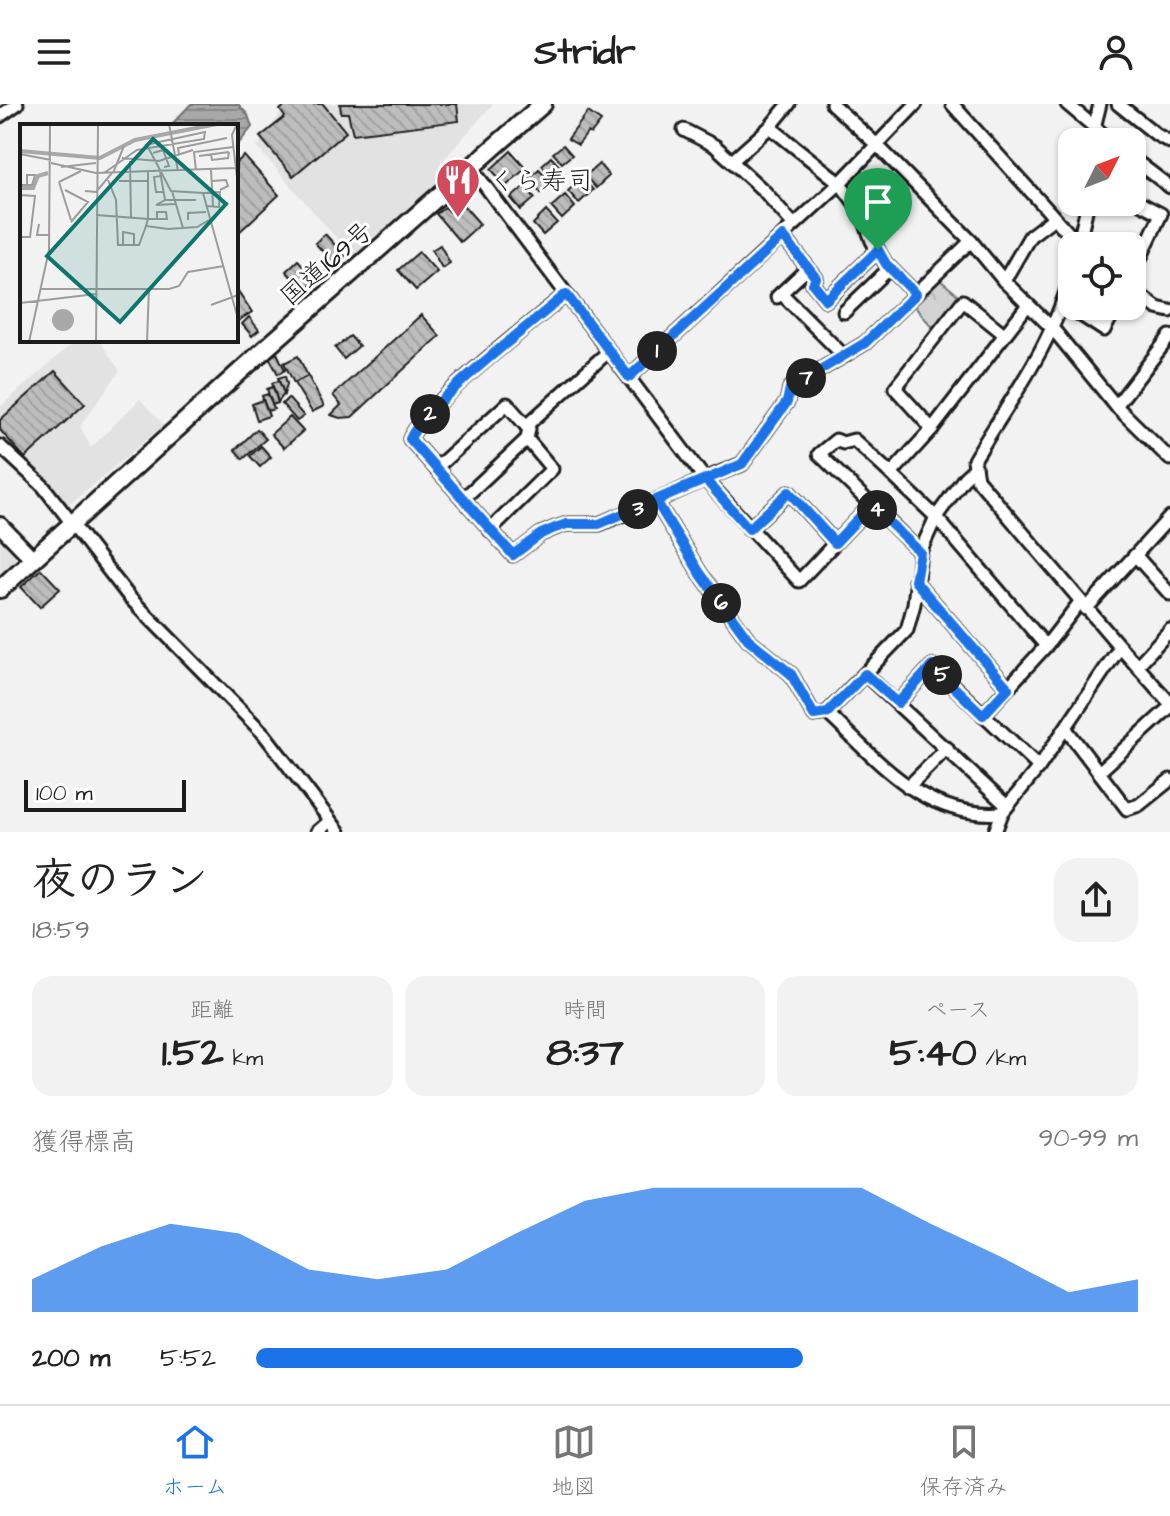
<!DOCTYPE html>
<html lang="ja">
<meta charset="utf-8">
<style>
:root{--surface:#fff;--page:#f2f2f2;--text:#222;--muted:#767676;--line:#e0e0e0;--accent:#1a73e8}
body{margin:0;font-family:"Architects Daughter","Klee One",sans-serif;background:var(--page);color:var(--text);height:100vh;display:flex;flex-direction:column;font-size:30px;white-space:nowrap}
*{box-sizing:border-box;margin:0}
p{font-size:26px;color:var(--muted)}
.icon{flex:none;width:44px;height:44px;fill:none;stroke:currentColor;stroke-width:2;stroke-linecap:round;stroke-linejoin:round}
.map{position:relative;height:728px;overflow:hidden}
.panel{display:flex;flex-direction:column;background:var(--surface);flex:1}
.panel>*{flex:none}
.needle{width:52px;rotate:48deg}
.fabs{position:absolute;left:1058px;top:24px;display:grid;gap:16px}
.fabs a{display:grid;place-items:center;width:88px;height:88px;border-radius:16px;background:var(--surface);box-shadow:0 2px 6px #0004;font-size:40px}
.scale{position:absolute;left:24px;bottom:20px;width:162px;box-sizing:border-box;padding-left:8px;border:4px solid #1c1c1c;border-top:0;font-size:22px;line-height:28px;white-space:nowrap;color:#1c1c1c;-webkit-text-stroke:6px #fff;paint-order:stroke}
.pin{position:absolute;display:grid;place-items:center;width:68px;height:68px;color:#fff;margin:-82px -34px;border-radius:50% 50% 50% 0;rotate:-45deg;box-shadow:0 0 8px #0007}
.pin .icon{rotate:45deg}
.km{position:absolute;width:40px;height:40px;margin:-20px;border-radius:50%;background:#222;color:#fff;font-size:22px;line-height:40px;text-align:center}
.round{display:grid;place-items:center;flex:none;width:84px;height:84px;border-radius:24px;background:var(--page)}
.summary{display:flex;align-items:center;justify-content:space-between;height:136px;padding:0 32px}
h1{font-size:44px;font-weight:700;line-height:60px}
.stats{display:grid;grid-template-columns:repeat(3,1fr);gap:12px;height:136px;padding:8px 32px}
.stats div{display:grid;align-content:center;border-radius:20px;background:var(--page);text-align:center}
.stats b{font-size:40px;font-weight:700}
.stats small{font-size:22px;font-weight:400}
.stats p{font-size:22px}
.chart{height:224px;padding:16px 32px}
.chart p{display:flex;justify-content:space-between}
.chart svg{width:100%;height:144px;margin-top:8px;fill:var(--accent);opacity:.7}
ul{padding:0 32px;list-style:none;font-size:26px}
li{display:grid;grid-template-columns:128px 96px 1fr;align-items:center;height:60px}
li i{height:20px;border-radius:10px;background:var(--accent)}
header{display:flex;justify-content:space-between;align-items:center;height:104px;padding:0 32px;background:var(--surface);font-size:36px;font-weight:700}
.tabs{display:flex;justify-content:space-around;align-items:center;height:112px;border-top:2px solid var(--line);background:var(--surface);font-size:22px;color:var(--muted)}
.tabs a{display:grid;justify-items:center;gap:4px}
.tabs .selected{color:var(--accent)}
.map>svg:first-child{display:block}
</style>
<header><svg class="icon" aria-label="menu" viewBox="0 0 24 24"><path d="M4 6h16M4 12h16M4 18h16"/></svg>Stridr<svg class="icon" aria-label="person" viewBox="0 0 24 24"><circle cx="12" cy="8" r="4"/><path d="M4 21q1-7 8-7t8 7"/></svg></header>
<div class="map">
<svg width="1170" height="728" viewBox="0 0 1170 728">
<defs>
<pattern id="park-crowns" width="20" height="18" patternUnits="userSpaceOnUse" patternTransform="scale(2)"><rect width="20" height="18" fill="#d2d2d2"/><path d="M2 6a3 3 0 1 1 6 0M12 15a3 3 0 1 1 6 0" fill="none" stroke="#b4b4b4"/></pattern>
<pattern id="water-rules" width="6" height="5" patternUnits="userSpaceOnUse" patternTransform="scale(2)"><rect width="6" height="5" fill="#a8a8a8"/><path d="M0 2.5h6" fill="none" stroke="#888"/></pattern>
<pattern id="building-back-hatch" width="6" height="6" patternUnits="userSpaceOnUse" patternTransform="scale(2)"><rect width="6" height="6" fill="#bdbdbd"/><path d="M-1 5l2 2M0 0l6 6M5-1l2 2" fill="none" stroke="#a2a2a2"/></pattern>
</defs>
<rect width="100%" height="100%" fill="#f2f2f2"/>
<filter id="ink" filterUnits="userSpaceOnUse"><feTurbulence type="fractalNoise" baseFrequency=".0125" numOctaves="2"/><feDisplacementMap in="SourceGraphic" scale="16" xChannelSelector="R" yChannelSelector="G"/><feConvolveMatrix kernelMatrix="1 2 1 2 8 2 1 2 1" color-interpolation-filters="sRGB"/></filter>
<g filter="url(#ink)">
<g fill="#e2e2e2">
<path d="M 287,0 L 493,0 L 439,61 L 447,71 L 354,154 L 257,43 Z"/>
<path d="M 76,236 L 99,236 L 120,267 L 80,322 L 91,344 L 140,295 L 164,321 L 69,401 L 62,397 L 0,333 L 0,303 Z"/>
<path d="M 0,435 L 16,449 L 14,464 L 0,477 Z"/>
</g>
<path fill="url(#park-crowns)" stroke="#777" stroke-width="2" d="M 940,176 L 958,191 L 935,226 L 914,202 Z"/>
<path fill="url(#water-rules)" stroke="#707070" stroke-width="2" d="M 191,0 L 238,0 L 248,11 L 252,23 L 236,43 L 236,22 L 170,22 Z"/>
<g fill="url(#building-back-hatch)" stroke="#1c1c1c" stroke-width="2">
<path d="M 287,0 L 323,0 L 346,28 L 293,72 L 260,33 L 285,13 L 280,6 Z"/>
<path d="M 340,0 L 457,0 L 459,17 L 353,30 L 348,9 L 341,9 Z"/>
<path d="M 588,8 L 601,17 L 591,30 L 588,28 L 578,41 L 568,35 Z"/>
<path d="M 563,41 L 572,51 L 562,59 L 553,49 Z"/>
<path d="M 511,47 L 526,64 L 506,82 L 491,65 Z"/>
<path d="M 244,52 L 279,91 L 236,131 L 236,59 Z"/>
<path d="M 551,53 L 560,63 L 550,71 L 542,61 Z"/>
<path d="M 599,60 L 609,72 L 596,84 L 585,72 Z"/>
<path d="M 539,65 L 552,79 L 541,89 L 529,74 Z"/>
<path d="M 582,74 L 593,86 L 579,99 L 568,87 Z"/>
<path d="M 525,82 L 535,94 L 521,106 L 511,94 Z"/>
<path d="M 565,91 L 575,103 L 562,115 L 551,103 Z"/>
<path d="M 456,93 L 480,120 L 460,138 L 436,110 L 445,103 L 450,108 L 456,103 L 451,98 Z"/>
<path d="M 546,107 L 557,119 L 543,131 L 533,120 Z"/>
<path d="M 325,130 L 345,152 L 335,161 L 315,139 Z"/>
<path d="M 440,141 L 450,159 L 442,164 L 432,146 Z"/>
<path d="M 419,148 L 437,168 L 416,186 L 398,166 Z"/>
<path d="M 298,156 L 316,176 L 304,187 L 286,167 Z"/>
<path d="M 236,184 L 252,208 L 238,217 L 236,214 Z"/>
<path d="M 421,211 L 440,232 L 352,313 L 340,314 L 331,311 L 341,301 L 333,291 Z"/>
<path d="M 249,213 L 259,226 L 252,232 L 242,220 Z"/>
<path d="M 350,232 L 359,242 L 344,255 L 335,244 Z"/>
<path d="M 277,249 L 285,266 L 278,270 L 269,253 Z"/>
<path d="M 298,252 L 308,272 L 294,279 L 284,259 Z"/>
<path d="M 55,267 L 85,300 L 25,354 L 0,326 L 0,316 Z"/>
<path d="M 285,272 L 287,280 L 284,290 L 278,274 Z"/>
<path d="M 308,272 L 324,302 L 312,308 L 294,279 Z"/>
<path d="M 279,277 L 284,290 L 278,298 L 272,279 Z"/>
<path d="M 273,283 L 278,299 L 272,301 L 267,285 Z"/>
<path d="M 268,290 L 274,305 L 267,307 L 262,292 Z"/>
<path d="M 288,294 L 304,312 L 297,317 L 282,300 Z"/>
<path d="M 263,296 L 269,312 L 257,316 L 252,300 Z"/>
<path d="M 290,313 L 303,327 L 284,344 L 271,330 Z"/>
<path d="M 257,325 L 266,335 L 243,355 L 235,346 Z"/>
<path d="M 261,342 L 271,353 L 260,363 L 250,352 Z"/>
<path d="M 41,465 L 60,485 L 40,503 L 21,483 Z"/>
</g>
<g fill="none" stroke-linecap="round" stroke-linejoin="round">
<g stroke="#1c1c1c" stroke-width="17">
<g id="minor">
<path d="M 832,0 L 877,41 L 971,137 L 1004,177 L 1053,225 L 1116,302 L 1170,355"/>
<path d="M 952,0 L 1080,142"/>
<path d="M 1067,0 L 1112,38"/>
<path d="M 1118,0 L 1157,31 L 1170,38"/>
<path d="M 0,12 L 17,0"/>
<path d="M 770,23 L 840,79 L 862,109 L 872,137 L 886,160 L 916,190"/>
<path d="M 1094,24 L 1100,0"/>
<path d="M 684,26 L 715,42 L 765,88 L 794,121"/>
<path d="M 1132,54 L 1170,83"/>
<path d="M 732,57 L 770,23 L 789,0"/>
<path d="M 471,63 L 705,375 L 656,397 L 700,469 L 748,535 L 791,570 L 814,611 L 827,609 C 880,658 923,715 1002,709"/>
<path d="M 1132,95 L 1161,110 L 1132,172"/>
<path d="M 783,132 L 816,174 L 813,180 L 826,196 L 878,146"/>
<path d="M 1078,142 L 1088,98"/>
<path d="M 1004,177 L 1030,132 L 1054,114"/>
<path d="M 1132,185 L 1157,204 L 1170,207"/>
<path d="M 781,189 L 844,252"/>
<path d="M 566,190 C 533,218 424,301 410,335 L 513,451 L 541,430 L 555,424 L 567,420 L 599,420 L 656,397"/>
<path d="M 777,193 L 808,164"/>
<path d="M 1064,200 L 1104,226 L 1117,202"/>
<path d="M 844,208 L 890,164"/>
<path d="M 629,273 L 840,79 L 916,0"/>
<path d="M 1116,302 L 1170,232"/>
<path d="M 526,322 L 609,247"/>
<path d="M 932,325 L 895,284 L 963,197 L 1004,230"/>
<path d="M 0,342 L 43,382 L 130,494 L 264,630 L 339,728"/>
<path d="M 436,364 L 507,300 L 529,325 L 527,335 L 552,365 L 490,426"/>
<path d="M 891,370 L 936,413 L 1046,542"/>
<path d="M 463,395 L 527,335"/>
<path d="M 749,425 L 789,388 L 835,439 L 799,477 L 705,375 L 742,360 L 787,298 L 790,284 L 865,239 L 971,137"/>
<path d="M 835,439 L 871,401"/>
<path d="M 920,448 L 819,350 L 836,336 L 843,339 L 854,336 L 891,370 L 932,325 L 1027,202"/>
<path d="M 1135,451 L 1170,490"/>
<path d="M 915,477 L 1008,584"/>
<path d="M 1086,505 L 1170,413"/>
<path d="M 1120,543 L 1170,599"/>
<path d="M 1137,562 L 1170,526"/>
<path d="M 865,570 L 1007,702"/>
<path d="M 898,599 L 932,562 L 1039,663"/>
<path d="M 827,609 L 907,526 L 914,500 L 920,448 L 936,413 L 965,373 L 975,364"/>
<path d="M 983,611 L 1046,542 L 1080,498"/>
<path d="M 1066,625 L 1127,705 L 1139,701 L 1170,676"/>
<path d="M 1099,668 L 1170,603"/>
<path d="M 908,683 L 947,644"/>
<path d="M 317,728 L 330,717"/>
<path d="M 995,728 L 1002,709 L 1039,663 L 1120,543 L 977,375 L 974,356 C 1010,296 1056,236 1072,166"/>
</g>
</g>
<g stroke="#1c1c1c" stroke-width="20">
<path id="major" d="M 0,421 L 33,455"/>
</g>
<g stroke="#1c1c1c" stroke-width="22">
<path id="highway" d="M 0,485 L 265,245 L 543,0"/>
</g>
<use href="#minor" stroke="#fff" stroke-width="11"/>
<use href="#major" stroke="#fff" stroke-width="14"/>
<use href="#highway" stroke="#fff" stroke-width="16"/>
</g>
</g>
<g fill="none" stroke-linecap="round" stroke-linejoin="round" filter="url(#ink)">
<g stroke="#fff" stroke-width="16">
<path id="route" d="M 878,146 L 826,196 L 813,180 L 816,174 L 783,132 L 629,273 L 566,190 C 534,218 423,302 410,335 L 513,451 L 541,430 L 555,424 L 567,420 L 599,420 L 705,375 L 749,425 L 789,388 L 835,439 L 871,401 L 920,448 L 915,477 L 1008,584 L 983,611 L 932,562 L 898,599 L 865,570 L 827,609 L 814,611 L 791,570 L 748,535 L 700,469 L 656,397 L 742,360 L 787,298 L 790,284 L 865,239 L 916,190 L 886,160 L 878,146"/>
</g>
<use href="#route" stroke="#1a73e8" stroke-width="10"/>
</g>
<defs>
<g id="restaurant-pin" transform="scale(2.3)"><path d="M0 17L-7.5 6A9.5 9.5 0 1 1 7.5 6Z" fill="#d1495b" stroke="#fff"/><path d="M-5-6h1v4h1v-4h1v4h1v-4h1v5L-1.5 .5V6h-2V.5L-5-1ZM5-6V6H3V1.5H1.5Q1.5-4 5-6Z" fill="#fff"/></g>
</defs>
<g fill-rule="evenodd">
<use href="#restaurant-pin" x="458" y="76"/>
</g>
<g text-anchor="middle" stroke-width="6" stroke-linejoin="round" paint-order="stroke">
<g font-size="26" fill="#1c1c1c" stroke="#fff" text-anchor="start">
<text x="489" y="85">くら寿司</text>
</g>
<g font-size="26" fill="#1c1c1c" stroke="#fff">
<text transform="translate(326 159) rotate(-41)" y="9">国道169号</text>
</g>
</g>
<g transform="translate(20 20)">
<rect width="218" height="218" fill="#f2f2f2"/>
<path d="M32 196a11 11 0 1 1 22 0a11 11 0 1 1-22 0Z" fill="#a8a8a8"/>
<path fill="none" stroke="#a8a8a8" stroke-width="4" d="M 0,27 L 80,34 L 115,16 L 197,0M 0,64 L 13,64 L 18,52 L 28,49"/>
<path fill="none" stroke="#9c9c9c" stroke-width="2" d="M 149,0 L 158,47M 217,0 L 212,11 L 218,62M 129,25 L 151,67 L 183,69 L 218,195M 133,29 L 143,26 L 149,42 L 144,43M 0,30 L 31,36M 191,30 L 192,36 L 208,34 L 209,28M 159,31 L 158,24 L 207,14M 179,32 L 209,28M 102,34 L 139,37 L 173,26M 110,37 L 111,94M 31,39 L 76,49 L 215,44M 41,43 L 76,39M 176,46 L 174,28 L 213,23M 191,46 L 193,82M 128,47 L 128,95 L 147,95 L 146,88 L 137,88 L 137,95M 140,47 L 145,76 L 136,81 L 155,80M 84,49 L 117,26 L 184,15 L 185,8 L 125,21M 93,49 L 104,22M 141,52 L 134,53 L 136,68 L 144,68M 88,56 L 96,76 L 98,121 L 119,121 L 126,102M 99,57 L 128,57M 192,57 L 206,56 L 208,62 L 200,66M 39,58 L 51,96M 39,58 L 61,47M 0,61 L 12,61 L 15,51 L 7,51 L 7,61M 45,66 L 68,78 L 51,98M 65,67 L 76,68 L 92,49M 152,67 L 163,104M 183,69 L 200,68 L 199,83 L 186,82M 0,71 L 15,72 L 10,113 L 0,113M 145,76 L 176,76M 76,91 L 128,95 L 126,102 L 148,105 L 177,103 L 189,96M 168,96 L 168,89 L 186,88M 19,100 L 17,111 L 30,111M 103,121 L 103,108 L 114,110 L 114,121M 21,165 L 149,165 L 159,162 L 168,148 L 204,142M 0,179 L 76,170M 191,181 L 218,171M 9,218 L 29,126 L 30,0M 76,218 L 78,0M 127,218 L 129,164"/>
<path fill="#0f766e" fill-opacity="0.15" stroke="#0f766e" stroke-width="4" d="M 133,15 L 206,80 L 100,198 L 27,132 Z"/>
<rect width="218" height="218" fill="none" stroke="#1c1c1c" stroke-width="4"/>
</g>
</svg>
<div class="fabs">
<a><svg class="needle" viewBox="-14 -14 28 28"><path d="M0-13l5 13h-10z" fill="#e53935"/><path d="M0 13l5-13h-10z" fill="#767676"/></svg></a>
<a><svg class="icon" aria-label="locate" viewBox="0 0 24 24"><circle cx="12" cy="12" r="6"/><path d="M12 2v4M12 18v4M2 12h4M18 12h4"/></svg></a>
</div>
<div class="scale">100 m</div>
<div class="pin" style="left:878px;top:146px;background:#1e9e55"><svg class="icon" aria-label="arrive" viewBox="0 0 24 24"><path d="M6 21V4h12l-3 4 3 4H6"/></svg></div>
<b class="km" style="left:657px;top:247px">1</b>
<b class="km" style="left:430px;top:310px">2</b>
<b class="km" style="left:638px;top:405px">3</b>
<b class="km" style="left:877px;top:406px">4</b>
<b class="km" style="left:942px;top:571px">5</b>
<b class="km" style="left:721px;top:499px">6</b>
<b class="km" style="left:806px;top:274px">7</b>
</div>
<section class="panel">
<div class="summary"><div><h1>夜のラン</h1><p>18:59</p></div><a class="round"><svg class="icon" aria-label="share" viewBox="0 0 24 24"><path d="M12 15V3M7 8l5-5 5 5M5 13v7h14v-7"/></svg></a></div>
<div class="stats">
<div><p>距離</p><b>1.52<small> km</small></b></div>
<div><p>時間</p><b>8:37</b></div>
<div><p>ペース</p><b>5:40<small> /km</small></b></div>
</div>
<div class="chart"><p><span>獲得標高</span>90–99 m</p>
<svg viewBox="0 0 160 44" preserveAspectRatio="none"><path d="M0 44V34L10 24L20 17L30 20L40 31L50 34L60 31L70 20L80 10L90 6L100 6L110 6L120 6L130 17L140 27L150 38L160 34V44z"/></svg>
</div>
<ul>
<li><b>200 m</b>5:52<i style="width:62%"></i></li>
</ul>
</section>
<nav class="tabs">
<a class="selected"><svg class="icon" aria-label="home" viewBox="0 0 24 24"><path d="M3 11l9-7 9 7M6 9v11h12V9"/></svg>ホーム</a>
<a><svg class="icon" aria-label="map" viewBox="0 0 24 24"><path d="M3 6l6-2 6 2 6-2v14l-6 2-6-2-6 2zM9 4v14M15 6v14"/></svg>地図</a>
<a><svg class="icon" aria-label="saved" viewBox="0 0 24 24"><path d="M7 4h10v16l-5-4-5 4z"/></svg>保存済み</a>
</nav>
